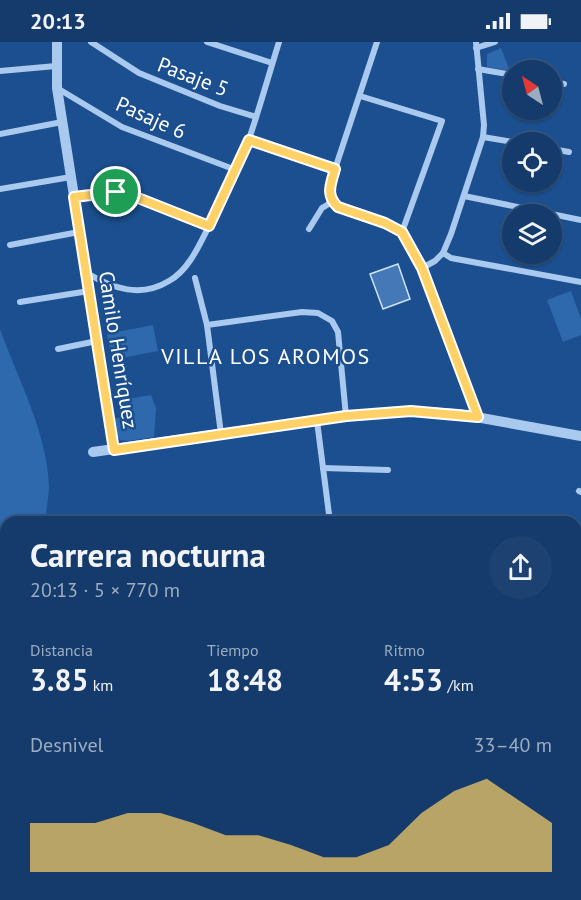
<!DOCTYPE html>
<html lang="es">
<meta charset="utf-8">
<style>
:root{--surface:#143b6b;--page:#1d4271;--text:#f1f3f6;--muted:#9dadc1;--line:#33557e;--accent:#ffd166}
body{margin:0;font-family:"PT Sans",sans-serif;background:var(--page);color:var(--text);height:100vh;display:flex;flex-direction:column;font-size:22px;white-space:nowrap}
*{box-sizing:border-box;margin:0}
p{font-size:20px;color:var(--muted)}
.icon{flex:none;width:33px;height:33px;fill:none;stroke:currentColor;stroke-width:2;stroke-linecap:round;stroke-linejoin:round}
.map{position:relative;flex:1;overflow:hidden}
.side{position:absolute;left:0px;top:474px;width:582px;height:384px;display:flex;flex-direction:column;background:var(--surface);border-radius:18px 18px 0 0;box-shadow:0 2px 4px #0004,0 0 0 2px var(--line)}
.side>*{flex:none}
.needle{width:39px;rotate:324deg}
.controls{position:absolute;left:502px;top:18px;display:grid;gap:12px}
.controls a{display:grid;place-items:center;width:60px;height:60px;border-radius:50%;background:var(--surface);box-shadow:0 2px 4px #0004,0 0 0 2px var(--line);font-size:30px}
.pin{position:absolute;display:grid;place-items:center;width:51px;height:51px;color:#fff;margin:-26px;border:3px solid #fff;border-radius:50%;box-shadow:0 2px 6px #0007}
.round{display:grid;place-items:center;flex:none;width:63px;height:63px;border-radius:32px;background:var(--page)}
.overview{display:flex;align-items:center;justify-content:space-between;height:102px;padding:0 30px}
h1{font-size:33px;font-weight:800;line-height:45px}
.metrics{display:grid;grid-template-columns:repeat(3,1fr);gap:9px;height:102px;padding:6px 30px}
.metrics div{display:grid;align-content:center}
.metrics b{font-size:30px;font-weight:800}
.metrics small{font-size:16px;font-weight:400}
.metrics p{font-size:16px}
.chart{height:168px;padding:12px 30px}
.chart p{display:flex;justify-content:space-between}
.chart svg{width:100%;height:108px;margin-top:6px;fill:var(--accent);opacity:.7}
.status{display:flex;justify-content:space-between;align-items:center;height:42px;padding:0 30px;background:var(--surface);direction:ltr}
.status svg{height:16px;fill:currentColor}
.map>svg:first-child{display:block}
</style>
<div class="status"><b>20:13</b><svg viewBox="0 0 49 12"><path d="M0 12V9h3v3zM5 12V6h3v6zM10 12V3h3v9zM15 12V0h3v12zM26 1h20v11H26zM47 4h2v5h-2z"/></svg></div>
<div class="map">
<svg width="581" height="858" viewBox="0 0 581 858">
<rect width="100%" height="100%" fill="#1b4f8f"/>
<g fill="#2e69ad">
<path d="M 501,6 L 510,29 L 487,25 L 487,12 Z"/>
<path d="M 571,249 L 581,277 L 581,293 L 563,300 L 547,258 Z"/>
<path d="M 153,283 L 158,309 L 112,318 L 107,292 Z"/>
<path d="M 0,287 C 18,338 46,387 49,443 C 49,455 46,468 45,480 L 6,480 L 6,847 L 0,854 Z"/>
<path d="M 151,353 L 156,366 L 154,395 L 128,399 L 120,398 L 116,392 L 114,377 L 129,372 L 127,357 Z"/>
</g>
<path fill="#4478b7" stroke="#cfe3fa" stroke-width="1.5" d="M 398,222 L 410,257 L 383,267 L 370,232 Z"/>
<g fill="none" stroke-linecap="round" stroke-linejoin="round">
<g stroke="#a9c9ee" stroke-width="6">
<path d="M 91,0 L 139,31 L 220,64 L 256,75"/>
<path d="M 207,0 L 272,21"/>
<path d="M 377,0 L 335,127 L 329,154 L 338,165 L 385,181 L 402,190 L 422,226 L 478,375"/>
<path d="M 476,6 L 495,0"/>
<path d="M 478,27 L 513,33"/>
<path d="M 0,29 L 56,24"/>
<path d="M 552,40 L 564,42"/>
<path d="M 57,46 L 122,85 L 236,128"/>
<path d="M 360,54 L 442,79 L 402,190"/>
<path d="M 0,92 L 62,80"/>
<path d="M 483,95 L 513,100"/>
<path d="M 248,97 L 335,127"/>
<path d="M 552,107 L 569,110"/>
<path d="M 0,147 L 71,135"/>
<path d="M 464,154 L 581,178"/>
<path d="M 74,155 L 115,150 L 128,152 L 209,184"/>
<path d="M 309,187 L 322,166 L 332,160"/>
<path d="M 10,203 L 79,190"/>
<path d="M 443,211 L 451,216 L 581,240"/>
<path d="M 422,226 L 435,219 L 443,211 L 451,192 L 483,95 L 484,83 L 476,0"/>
<path d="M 87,231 C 113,247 141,256 169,239 C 190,227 200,201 211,180 C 224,153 239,125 249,97 C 260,65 269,32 279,0"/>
<path d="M 195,236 L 207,283 L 221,392"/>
<path d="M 20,260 L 89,249"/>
<path d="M 207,283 L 302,270 L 318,271 L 332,279 L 338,290 L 346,374"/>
<path d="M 58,307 L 97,299"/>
<path d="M 317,379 L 330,480"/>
<path d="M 323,426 L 388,428"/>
<path d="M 579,449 L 581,450"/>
<path d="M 576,703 L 581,703"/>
<path d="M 576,744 L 581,744"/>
<path d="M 159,852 L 161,858"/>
<path d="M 435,852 L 437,858"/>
<path d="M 217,853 L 218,858"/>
<path d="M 268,853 L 270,858"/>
<path d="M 322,854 L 323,858"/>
<path d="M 379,856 L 379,858"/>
<path d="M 492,856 L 492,858"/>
</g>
<g stroke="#a9c9ee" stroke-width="10">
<path d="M 57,0 L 57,46 L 114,408"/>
<path d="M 93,410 L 346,374 L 411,369 L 459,372 L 581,394"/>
</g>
</g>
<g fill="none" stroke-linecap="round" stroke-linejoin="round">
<g stroke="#fff" stroke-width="12">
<path id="route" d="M 249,98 L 335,127 C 331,142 325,153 338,165 L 385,181 L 402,190 L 422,226 L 478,375 L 411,369 L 346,374 L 114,408 L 74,155 L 116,150 L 128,152 L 209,184 Z"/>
</g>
<use href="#route" stroke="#ffd166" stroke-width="8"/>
</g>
<g text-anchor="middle" stroke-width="5" stroke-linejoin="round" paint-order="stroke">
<g font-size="21" fill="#fff" stroke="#1b4f8f">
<text transform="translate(193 35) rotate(21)" y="7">Pasaje 5</text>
<text transform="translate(151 76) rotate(24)" y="7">Pasaje 6</text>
<text transform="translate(118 308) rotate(81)" y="7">Camilo Henríquez</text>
</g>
<g font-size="22" letter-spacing="1.5" fill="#fff" stroke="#1b4f8f">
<text x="266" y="322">VILLA LOS AROMOS</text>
</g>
</g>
</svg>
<div class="controls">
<a><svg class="needle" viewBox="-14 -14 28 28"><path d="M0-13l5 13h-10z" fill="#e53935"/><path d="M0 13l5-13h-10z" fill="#9dadc1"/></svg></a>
<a><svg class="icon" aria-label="locate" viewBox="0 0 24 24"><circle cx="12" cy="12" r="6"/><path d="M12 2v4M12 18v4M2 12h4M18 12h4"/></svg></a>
<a><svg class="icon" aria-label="layers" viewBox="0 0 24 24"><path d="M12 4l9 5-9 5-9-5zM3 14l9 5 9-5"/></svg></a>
</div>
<div class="pin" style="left:116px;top:150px;background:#1e9e55"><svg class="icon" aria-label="arrive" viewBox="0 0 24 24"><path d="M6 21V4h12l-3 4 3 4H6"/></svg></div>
<section class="side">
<div class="overview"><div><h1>Carrera nocturna</h1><p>20:13 · 5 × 770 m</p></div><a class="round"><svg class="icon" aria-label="share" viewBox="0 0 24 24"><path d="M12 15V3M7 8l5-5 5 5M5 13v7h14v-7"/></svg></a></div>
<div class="metrics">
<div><p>Distancia</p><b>3.85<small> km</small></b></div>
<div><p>Tiempo</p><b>18:48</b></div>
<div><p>Ritmo</p><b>4:53<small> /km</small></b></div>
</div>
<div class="chart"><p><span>Desnivel</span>33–40 m</p>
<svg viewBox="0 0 160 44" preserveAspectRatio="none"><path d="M0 44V24L10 24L20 24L30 20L40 20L50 24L60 29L70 29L80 33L90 38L100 38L110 33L120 20L130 11L140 6L150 15L160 24V44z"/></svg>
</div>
</section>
</div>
